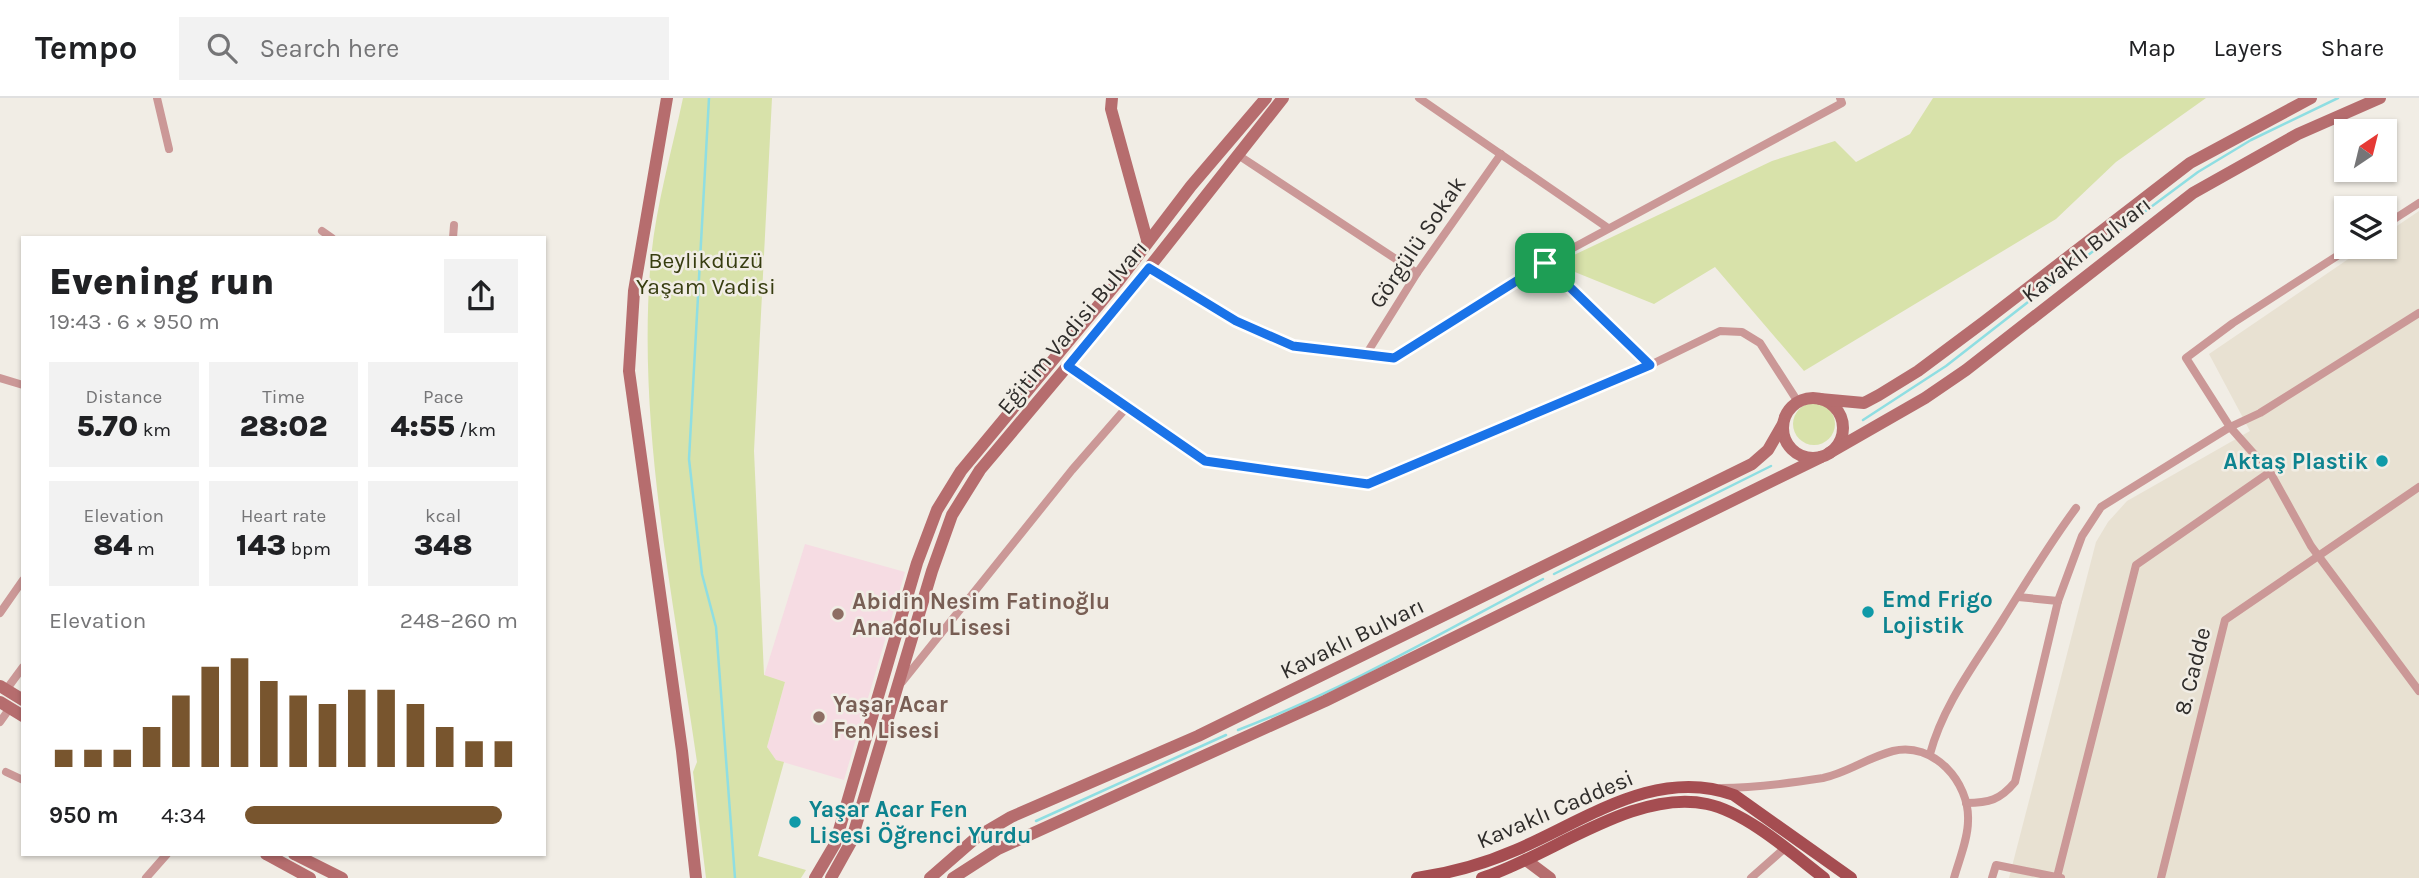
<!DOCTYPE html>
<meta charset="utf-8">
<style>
:root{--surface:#fff;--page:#f2f2f2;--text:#202124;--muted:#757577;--line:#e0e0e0;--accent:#78552e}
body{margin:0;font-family:Karla,sans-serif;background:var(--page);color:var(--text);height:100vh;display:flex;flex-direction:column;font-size:26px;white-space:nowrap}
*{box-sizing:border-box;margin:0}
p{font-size:23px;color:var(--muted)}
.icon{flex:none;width:38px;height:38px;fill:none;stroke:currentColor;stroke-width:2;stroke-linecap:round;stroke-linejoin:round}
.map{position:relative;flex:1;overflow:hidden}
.panel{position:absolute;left:21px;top:138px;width:525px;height:620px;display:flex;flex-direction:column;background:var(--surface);border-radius:0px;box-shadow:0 2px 5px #0004}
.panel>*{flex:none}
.needle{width:46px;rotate:35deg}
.tools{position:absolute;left:2334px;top:21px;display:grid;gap:14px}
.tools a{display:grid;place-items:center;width:63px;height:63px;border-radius:0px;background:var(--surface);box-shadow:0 2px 5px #0004;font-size:35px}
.pin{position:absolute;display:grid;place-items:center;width:60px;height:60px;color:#fff;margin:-30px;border-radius:14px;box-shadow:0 4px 10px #0006}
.round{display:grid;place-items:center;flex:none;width:74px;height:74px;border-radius:0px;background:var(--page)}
.headline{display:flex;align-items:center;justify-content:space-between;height:119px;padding:0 28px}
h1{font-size:38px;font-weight:800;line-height:52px}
.stats{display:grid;grid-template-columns:repeat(3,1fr);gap:10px;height:119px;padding:7px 28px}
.stats div{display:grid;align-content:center;border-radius:0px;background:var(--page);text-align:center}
.stats b{font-size:30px;font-weight:800}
.stats small{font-size:19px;font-weight:400}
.stats p{font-size:19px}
.chart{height:196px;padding:14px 28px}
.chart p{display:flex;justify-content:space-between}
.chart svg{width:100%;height:126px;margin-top:7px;stroke:var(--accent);stroke-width:6}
ul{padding:0 28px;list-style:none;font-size:23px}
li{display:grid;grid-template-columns:112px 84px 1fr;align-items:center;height:52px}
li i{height:18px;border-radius:9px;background:var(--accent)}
header{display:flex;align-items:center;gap:42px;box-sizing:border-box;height:98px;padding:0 35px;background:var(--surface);border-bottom:2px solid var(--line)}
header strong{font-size:33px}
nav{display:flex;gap:38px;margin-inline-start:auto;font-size:24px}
.search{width:490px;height:63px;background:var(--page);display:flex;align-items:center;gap:18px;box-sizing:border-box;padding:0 24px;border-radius:0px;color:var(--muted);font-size:26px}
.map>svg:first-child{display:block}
</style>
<header>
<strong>Tempo</strong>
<div class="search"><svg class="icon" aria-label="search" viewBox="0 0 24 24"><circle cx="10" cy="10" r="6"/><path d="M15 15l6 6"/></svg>Search here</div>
<nav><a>Map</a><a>Layers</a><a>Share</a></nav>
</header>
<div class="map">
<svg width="2419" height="780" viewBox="0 0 2419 780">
<rect width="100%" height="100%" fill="#f1ede5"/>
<path fill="#e8e1d2" d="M 2419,113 L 2419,780 L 2009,780 L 2096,444 L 2108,424 L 2127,403 L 2250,333 L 2209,256 L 2366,149 L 2385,149 L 2385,136 Z"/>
<path fill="#f6dce3" d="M 805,446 L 905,474 L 844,682 L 776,662 L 767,649 L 785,584 L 764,578 Z"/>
<g fill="#d8e2aa">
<path d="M 683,0 L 772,0 L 754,353 L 764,577 L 785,584 L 767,649 L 776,662 L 784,664 L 758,758 L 806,772 L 801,780 L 706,780 L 693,674 L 697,664 C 674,502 638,337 650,172 C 654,114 671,57 683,0 Z"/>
<path d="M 1933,0 L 2206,0 L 2116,64 L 2056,121 L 1804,273 L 1715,169 L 1654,206 L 1555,166 L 1772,63 L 1835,43 L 1856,64 L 1910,36 Z"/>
<circle cx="1814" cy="326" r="21"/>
</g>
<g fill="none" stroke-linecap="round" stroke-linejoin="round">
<g stroke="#8fdee2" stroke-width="2.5">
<path d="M 709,0 L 689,361 L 702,476 L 716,529 L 735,780"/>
<path d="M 2120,132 L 2198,74 L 2251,42 L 2338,0"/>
<path d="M 1863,322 L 1946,268 L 2110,140"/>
<path d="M 1554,476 L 1771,368"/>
<path d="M 1238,632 C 1344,592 1443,534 1543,481"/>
<path d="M 1036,723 L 1226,637"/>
</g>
<g stroke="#cb9897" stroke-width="8">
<path d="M 157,0 L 169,51"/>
<path d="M 1419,0 L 1608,130"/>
<path d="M 1238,57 L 1417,175"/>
<path d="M 2385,127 L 2419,105"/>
<path d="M 322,133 L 332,140"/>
<path d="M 453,140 L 454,127"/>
<path d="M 1545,165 L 1650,267"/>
<path d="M 1149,170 L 1236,223 L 1293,248 L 1394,260 L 1545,165 L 1842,5 L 1840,0"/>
<path d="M 2419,215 L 2260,315 L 2230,329 L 2270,374 L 2311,448 L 2419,593"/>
<path d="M 1367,255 L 1417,175 L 1501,56"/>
<path d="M 1068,268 L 1205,363 L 1368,386 L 1650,267 L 1720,233 L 1742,234 L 1760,245 L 1798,304"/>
<path d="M 0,280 L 23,287"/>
<path d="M 2018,499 L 2058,503"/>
<path d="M 0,515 L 23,482"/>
<path d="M 902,584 L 1072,372 L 1126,310"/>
<path d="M 6,592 L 23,569"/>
<path d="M 0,624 L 10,610"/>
<path d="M 1930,656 C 1943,607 1975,566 2002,523 C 2026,485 2049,446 2076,410"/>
<path d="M 6,674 L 23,682"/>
<path d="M 1721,690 C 1753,690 1791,685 1823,680 C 1847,675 1869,659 1893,653 C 1933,643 1970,684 1968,723 C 1968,741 1959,762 1954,780"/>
<path d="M 1966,705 C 1989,705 2000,702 2015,684 L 2058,503 L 2082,438 L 2101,409 L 2230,329 L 2186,260 L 2233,225 L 2351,149"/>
<path d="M 2057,779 L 2136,467 L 2270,374"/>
<path d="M 146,780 L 167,756"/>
<path d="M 1751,780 L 1785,750"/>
<path d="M 1992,780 L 1996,767 L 2061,780"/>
<path d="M 2161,780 L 2225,522 L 2419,389"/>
</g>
<g stroke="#b66d6e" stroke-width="12">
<path d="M 667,0 L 634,193 L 629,273 L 682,653 L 696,780"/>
<path d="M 1112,0 L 1111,11 L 1147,142"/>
<circle cx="1813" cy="330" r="30"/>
<path d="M 1820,301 L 1864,305 L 1879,297 L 1918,273 L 1985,223 L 2190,65 L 2311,0"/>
<path d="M 1829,355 L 1925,300 L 1966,272 L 2193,95 L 2298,36 L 2380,0"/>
<path d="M 0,588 L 23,602"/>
<path d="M 0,604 L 23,618"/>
<path d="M 266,756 L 310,780"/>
<path d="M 294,756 L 342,780"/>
<path d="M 1526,762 L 1550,780"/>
<path d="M 815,780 L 835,746 L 917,465 L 937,412 L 961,373 L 1117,185 L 1191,88 L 1266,0"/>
<path d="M 831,780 L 851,744 L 932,473 L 952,417 L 980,372 L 1129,195 L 1283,0"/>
<path d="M 930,780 L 977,739 L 1011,719 L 1198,638 L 1752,366 L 1768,352 L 1783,326"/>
<path d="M 953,780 L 998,751 L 1325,603 L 1821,359"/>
</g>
<g stroke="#a54d51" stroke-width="12">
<path d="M 1417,780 C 1451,775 1484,766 1516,752 C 1584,723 1657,668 1734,697 L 1851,780"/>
<path d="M 1482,780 C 1549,759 1635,690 1707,706 C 1746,714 1793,756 1824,780"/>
</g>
</g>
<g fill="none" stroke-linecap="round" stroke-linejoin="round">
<g stroke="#fff" stroke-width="14">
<path id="route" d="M 1545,165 L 1650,267 L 1368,386 L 1205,363 L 1068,268 L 1149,170 L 1236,223 L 1293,248 L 1394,260 Z"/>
</g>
<use href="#route" stroke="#1a73e8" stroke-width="9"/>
</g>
<g fill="#0f9aa8" stroke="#f1ede5" stroke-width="2.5">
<circle cx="2382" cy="363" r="7"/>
<circle cx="1868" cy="514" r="7"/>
<circle cx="795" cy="724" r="7"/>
</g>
<g fill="#8d6e63" stroke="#f1ede5" stroke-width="2.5">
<circle cx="838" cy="516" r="7"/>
<circle cx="819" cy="619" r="7"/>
</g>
<g text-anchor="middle" stroke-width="5" stroke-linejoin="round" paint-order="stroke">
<g font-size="23" fill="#2f2d2b" stroke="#f1ede5">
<text transform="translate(1417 144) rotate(-56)" y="8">Görgülü Sokak</text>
<text transform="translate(2086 151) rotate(-38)" y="8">Kavaklı Bulvarı</text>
<text transform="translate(1072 229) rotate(-50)" y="8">Eğitim Vadisi Bulvarı</text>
<text transform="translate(1352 540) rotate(-26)" y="8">Kavaklı Bulvarı</text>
<text transform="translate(2192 573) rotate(-76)" y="8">8. Cadde</text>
<text transform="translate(1555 711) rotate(-23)" y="8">Kavaklı Caddesi</text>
</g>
<g font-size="23" fill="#373d10" stroke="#f1ede5">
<text x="706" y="170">Beylikdüzü<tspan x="706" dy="26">Yaşam Vadisi</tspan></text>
</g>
<g font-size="23" font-weight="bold" fill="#0d838f" stroke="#f1ede5" text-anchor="start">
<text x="2368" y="371" text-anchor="end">Aktaş Plastik</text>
<text x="1882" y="509">Emd Frigo<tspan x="1882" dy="26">Lojistik</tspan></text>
<text x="809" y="719">Yaşar Acar Fen<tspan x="809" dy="26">Lisesi Öğrenci Yurdu</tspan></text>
</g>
<g font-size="23" font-weight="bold" fill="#785e54" stroke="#f1ede5" text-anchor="start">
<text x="852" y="511">Abidin Nesim Fatinoğlu<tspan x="852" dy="26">Anadolu Lisesi</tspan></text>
<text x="833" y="614">Yaşar Acar<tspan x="833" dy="26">Fen Lisesi</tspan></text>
</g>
</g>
</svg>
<div class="tools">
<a><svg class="needle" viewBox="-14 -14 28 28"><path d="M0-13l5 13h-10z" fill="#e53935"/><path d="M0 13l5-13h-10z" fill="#757577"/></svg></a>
<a><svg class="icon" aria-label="layers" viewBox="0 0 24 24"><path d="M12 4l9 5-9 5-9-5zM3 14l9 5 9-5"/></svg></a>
</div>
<div class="pin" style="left:1545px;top:165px;background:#1e9e55"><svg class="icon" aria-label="arrive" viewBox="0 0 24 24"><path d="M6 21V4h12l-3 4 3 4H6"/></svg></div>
<section class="panel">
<div class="headline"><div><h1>Evening run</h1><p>19:43 · 6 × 950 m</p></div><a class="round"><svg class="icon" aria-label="share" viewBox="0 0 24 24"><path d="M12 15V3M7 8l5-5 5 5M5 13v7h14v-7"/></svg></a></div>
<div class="stats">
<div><p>Distance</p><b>5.70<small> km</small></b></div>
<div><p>Time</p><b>28:02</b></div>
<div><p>Pace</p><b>4:55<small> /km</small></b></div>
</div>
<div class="stats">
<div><p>Elevation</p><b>84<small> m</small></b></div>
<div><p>Heart rate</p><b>143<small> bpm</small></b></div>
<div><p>kcal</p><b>348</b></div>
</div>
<div class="chart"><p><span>Elevation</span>248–260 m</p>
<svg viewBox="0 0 160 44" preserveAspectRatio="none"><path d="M5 44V38M15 44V38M25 44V38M35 44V30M45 44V19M55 44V9M65 44V6M75 44V14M85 44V19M95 44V22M105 44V17M115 44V17M125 44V22M135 44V30M145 44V35M155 44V35"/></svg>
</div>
<ul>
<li><b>950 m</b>4:34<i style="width:94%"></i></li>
</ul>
</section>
</div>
